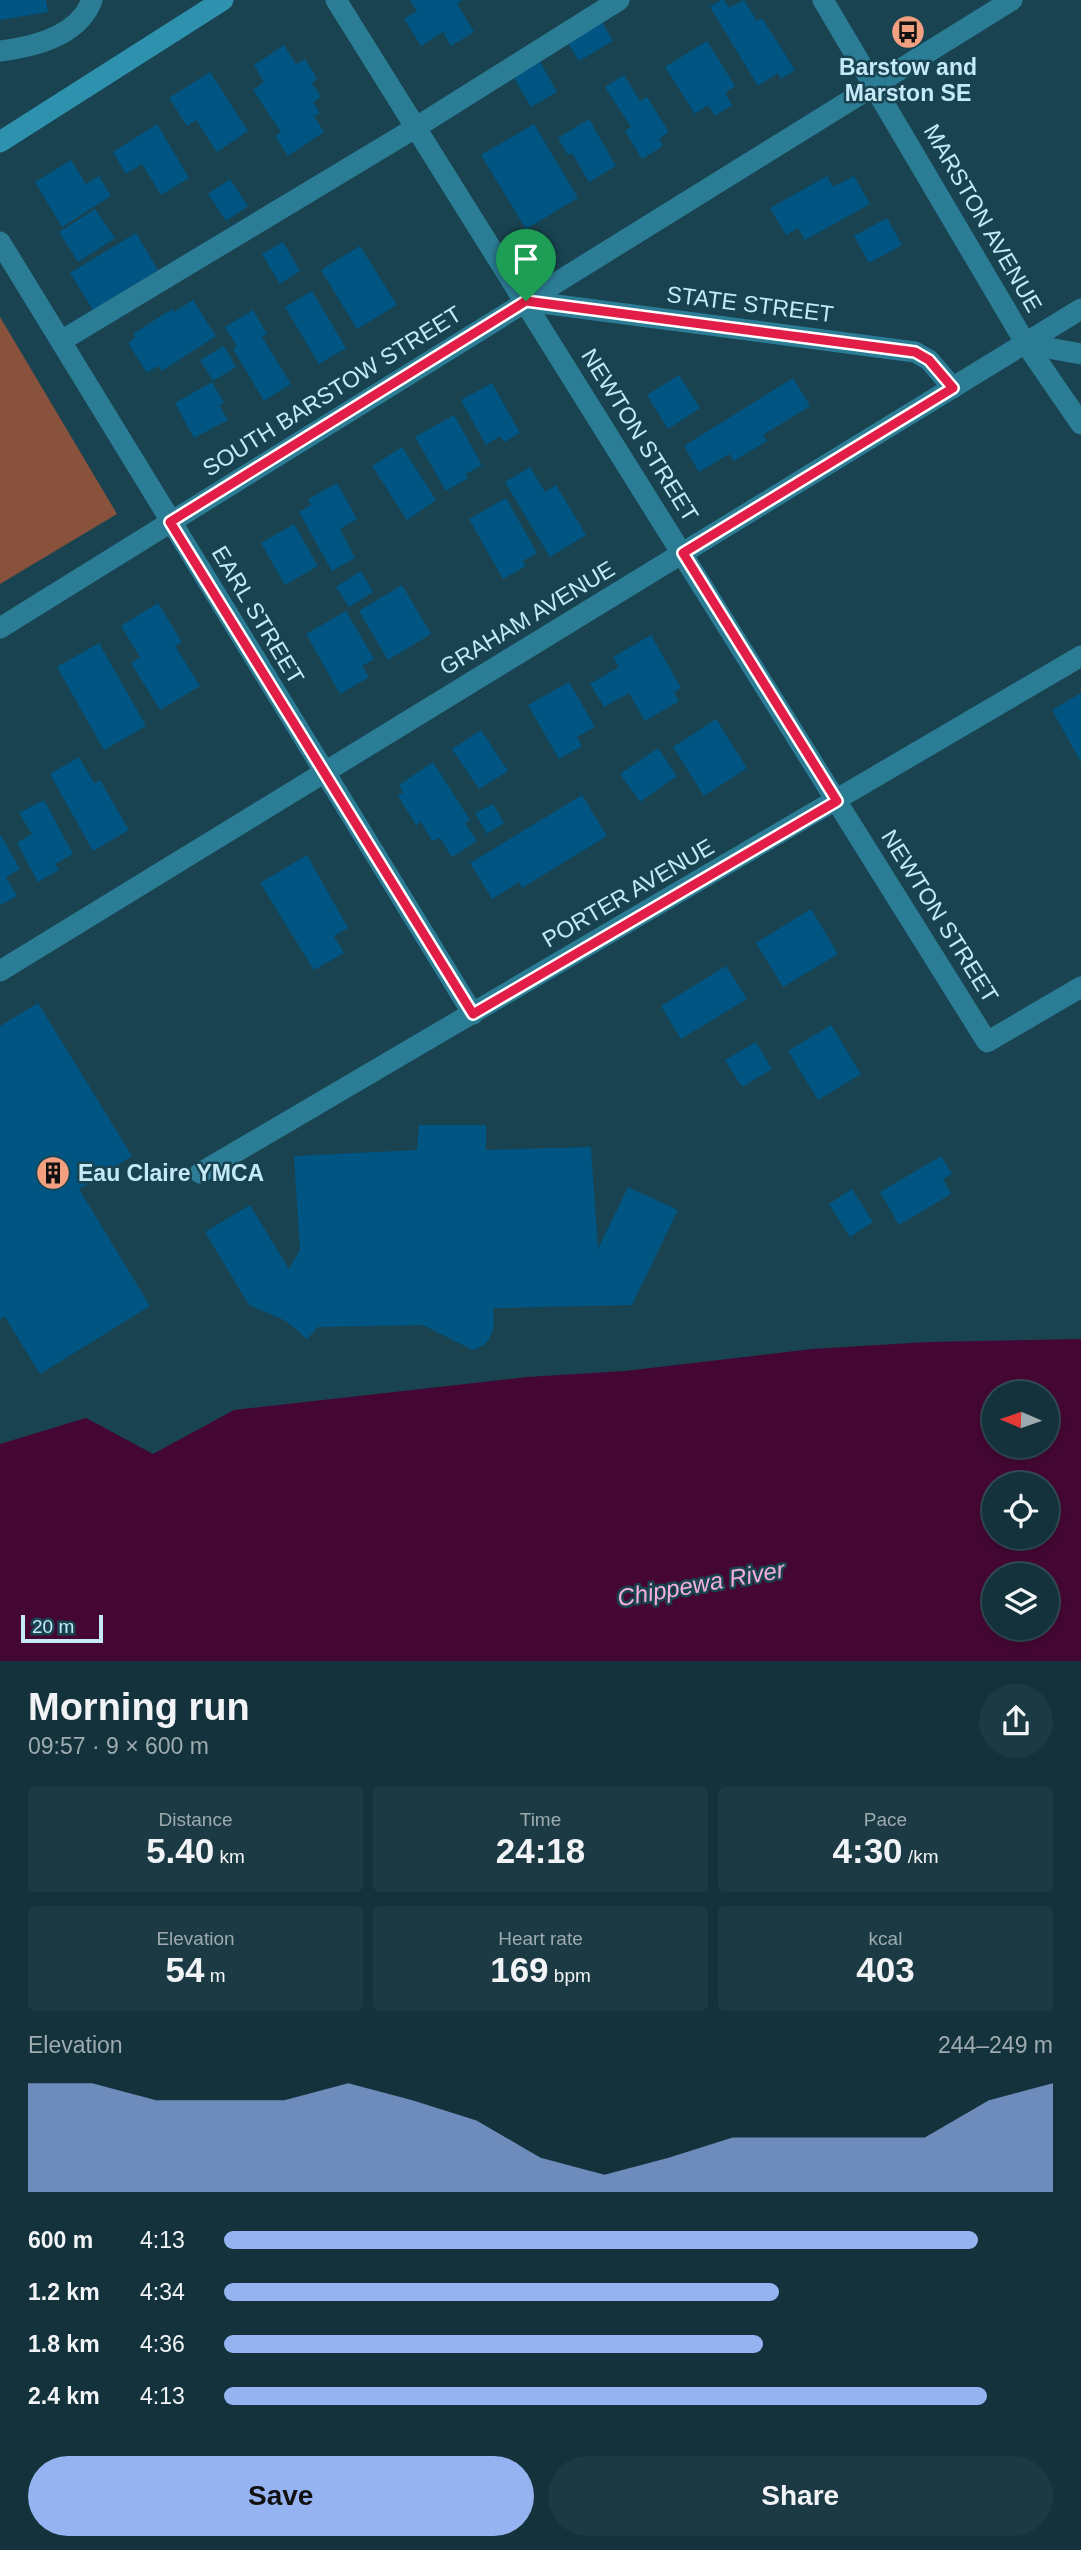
<!DOCTYPE html>
<meta charset="utf-8">
<style>
:root{--surface:#13323c;--page:#1c3a43;--text:#f1f3f6;--muted:#9daaaf;--line:#324d56;--accent:#95b2f1}
body{margin:0;font-family:Arial,sans-serif;background:var(--page);color:var(--text);height:100vh;display:flex;flex-direction:column;font-size:26px;white-space:nowrap}
*{box-sizing:border-box;margin:0}
p{font-size:23px;color:var(--muted)}
.icon{flex:none;width:38px;height:38px;fill:none;stroke:currentColor;stroke-width:2;stroke-linecap:round;stroke-linejoin:round}
.map{position:relative;height:1661px;overflow:hidden}
.details{display:flex;flex-direction:column;background:var(--surface);flex:1}
.details>*{flex:none}
.needle{width:46px;rotate:272deg}
.buttons{position:absolute;left:982px;top:1381px;display:grid;gap:14px}
.buttons a{display:grid;place-items:center;width:77px;height:77px;border-radius:50%;background:var(--surface);box-shadow:0 4px 10px #0003,0 0 0 2px var(--line);font-size:35px}
.scale{position:absolute;left:21px;bottom:18px;width:82px;box-sizing:border-box;padding-left:7px;border:4px solid #c5eaf7;border-top:0;font-size:19px;line-height:24px;white-space:nowrap;color:#c5eaf7;-webkit-text-stroke:5px #194350;paint-order:stroke}
.pin{position:absolute;display:grid;place-items:center;width:60px;height:60px;color:#fff;margin:-72px -30px;border-radius:50% 50% 50% 0;rotate:-45deg;box-shadow:0 0 7px #0007}
.pin .icon{rotate:45deg}
.round{display:grid;place-items:center;flex:none;width:74px;height:74px;border-radius:37px;background:var(--page)}
.summary{display:flex;align-items:center;justify-content:space-between;height:119px;padding:0 28px}
h1{font-size:38px;font-weight:700;line-height:52px}
.figures{display:grid;grid-template-columns:repeat(3,1fr);gap:10px;height:119px;padding:7px 28px}
.figures div{display:grid;align-content:center;border-radius:7px;background:var(--page);text-align:center}
.figures b{font-size:35px;font-weight:700}
.figures small{font-size:19px;font-weight:400}
.figures p{font-size:19px}
.chart{height:196px;padding:14px 28px}
.chart p{display:flex;justify-content:space-between}
.chart svg{width:100%;height:126px;margin-top:7px;fill:var(--accent);opacity:.7}
.cta{display:flex;gap:14px;margin-top:auto;padding:14px 28px}
.cta a{flex:1;height:80px;border-radius:42px;background:var(--accent);color:#111;font-size:28px;font-weight:700;line-height:80px;text-align:center}
.cta a+a{background:var(--page);color:var(--text)}
ul{padding:0 28px;list-style:none;font-size:23px}
li{display:grid;grid-template-columns:112px 84px 1fr;align-items:center;height:52px}
li i{height:18px;border-radius:9px;background:var(--accent)}
.map>svg:first-child{display:block}
</style>
<div class="map">
<svg width="1081" height="1661" viewBox="0 0 1081 1661">
<rect width="100%" height="100%" fill="#194350"/>
<path fill="#89523c" d="M 0,317 L 117,514 L 0,584 Z"/>
<path fill="#440733" fill-rule="evenodd" d="M 1081,1339 L 1081,1661 L 0,1661 L 0,1444 L 86,1418 L 153,1454 L 234,1410 L 527,1377 L 625,1371 L 812,1349 L 928,1342 ZM 994,1393 L 1046,1393 L 1046,1446 L 994,1446 ZM 994,1484 L 1046,1484 L 1046,1536 L 994,1536 ZM 994,1575 L 1046,1575 L 1046,1628 L 994,1628 Z"/>
<g fill="#005583">
<path d="M 0,0 L 46,0 L 48,12 L 0,20 Z"/>
<path d="M 410,0 L 463,0 L 457,3 L 474,32 L 451,46 L 443,32 L 421,46 L 404,19 L 417,11 Z"/>
<path d="M 721,0 L 724,0 L 729,8 L 744,0 L 757,21 L 762,18 L 795,70 L 781,79 L 778,73 L 758,86 L 710,7 Z"/>
<path d="M 602,22 L 613,41 L 579,61 L 568,43 Z"/>
<path d="M 707,41 L 735,86 L 725,93 L 732,105 L 715,116 L 708,105 L 695,114 L 665,67 Z"/>
<path d="M 284,45 L 296,64 L 305,59 L 317,78 L 312,83 L 321,97 L 313,102 L 320,113 L 314,116 L 324,132 L 288,156 L 275,136 L 281,132 L 253,90 L 264,82 L 254,65 Z"/>
<path d="M 539,60 L 557,92 L 531,107 L 513,76 Z"/>
<path d="M 210,72 L 248,131 L 217,152 L 196,120 L 187,126 L 169,98 Z"/>
<path d="M 624,75 L 640,101 L 647,97 L 669,132 L 659,139 L 663,146 L 642,159 L 625,131 L 631,127 L 605,87 Z"/>
<path d="M 589,119 L 616,166 L 589,182 L 572,153 L 568,155 L 558,138 Z"/>
<path d="M 157,124 L 189,178 L 161,195 L 142,164 L 126,174 L 113,152 Z"/>
<path d="M 534,124 L 578,198 L 526,229 L 481,155 Z"/>
<path d="M 71,160 L 86,184 L 99,176 L 111,196 L 62,227 L 35,182 Z"/>
<path d="M 827,176 L 833,187 L 854,176 L 870,204 L 805,240 L 798,228 L 786,235 L 770,208 Z"/>
<path d="M 230,179 L 248,206 L 226,221 L 208,194 Z"/>
<path d="M 95,209 L 115,238 L 78,262 L 59,232 Z"/>
<path d="M 887,218 L 902,245 L 869,263 L 854,236 Z"/>
<path d="M 136,233 L 158,270 L 93,310 L 70,273 Z"/>
<path d="M 283,242 L 300,271 L 280,284 L 262,254 Z"/>
<path d="M 360,246 L 397,305 L 357,329 L 321,270 Z"/>
<path d="M 312,291 L 346,348 L 319,364 L 285,307 Z"/>
<path d="M 193,300 L 216,336 L 162,371 L 158,366 L 147,373 L 128,343 L 135,338 L 133,334 L 172,309 L 174,312 Z"/>
<path d="M 253,310 L 267,334 L 262,337 L 291,384 L 264,401 L 233,349 L 237,346 L 225,327 Z"/>
<path d="M 224,346 L 236,367 L 213,381 L 200,360 Z"/>
<path d="M 679,375 L 700,408 L 668,429 L 647,395 Z"/>
<path d="M 793,378 L 810,406 L 763,435 L 767,441 L 734,461 L 729,454 L 699,472 L 684,446 Z"/>
<path d="M 212,382 L 224,403 L 219,405 L 228,420 L 194,438 L 175,403 Z"/>
<path d="M 492,383 L 520,433 L 504,442 L 500,436 L 486,445 L 461,400 Z"/>
<path d="M 454,415 L 482,465 L 466,474 L 468,478 L 446,491 L 415,437 Z"/>
<path d="M 402,447 L 436,500 L 407,520 L 372,466 Z"/>
<path d="M 530,467 L 545,492 L 556,485 L 586,535 L 550,557 L 505,482 Z"/>
<path d="M 337,483 L 357,519 L 340,529 L 355,558 L 332,571 L 299,512 L 311,505 L 308,499 Z"/>
<path d="M 506,498 L 537,553 L 523,561 L 526,566 L 503,579 L 469,519 Z"/>
<path d="M 294,524 L 318,566 L 285,585 L 261,543 Z"/>
<path d="M 361,571 L 373,592 L 349,607 L 336,587 Z"/>
<path d="M 402,585 L 431,634 L 388,660 L 359,611 Z"/>
<path d="M 158,603 L 182,642 L 175,646 L 200,686 L 160,710 L 131,663 L 140,657 L 121,626 Z"/>
<path d="M 346,611 L 374,659 L 362,666 L 369,677 L 340,694 L 306,634 Z"/>
<path d="M 651,635 L 681,688 L 674,692 L 679,701 L 645,721 L 629,693 L 604,707 L 590,684 L 619,667 L 613,657 Z"/>
<path d="M 99,643 L 146,726 L 104,750 L 57,667 Z"/>
<path d="M 569,682 L 595,727 L 577,737 L 582,746 L 559,759 L 528,705 Z"/>
<path d="M 1081,693 L 1081,762 L 1052,710 Z"/>
<path d="M 716,719 L 747,768 L 704,796 L 673,747 Z"/>
<path d="M 481,730 L 508,771 L 479,789 L 452,749 Z"/>
<path d="M 658,748 L 677,776 L 640,802 L 620,774 Z"/>
<path d="M 79,757 L 94,783 L 100,780 L 129,830 L 93,851 L 50,774 Z"/>
<path d="M 433,762 L 470,820 L 465,823 L 477,841 L 452,857 L 440,838 L 432,841 L 421,822 L 416,825 L 398,796 L 403,792 L 399,785 Z"/>
<path d="M 582,795 L 607,836 L 522,888 L 519,882 L 492,899 L 470,863 Z"/>
<path d="M 44,800 L 73,854 L 55,864 L 59,870 L 38,882 L 17,843 L 32,834 L 19,813 Z"/>
<path d="M 493,804 L 504,823 L 487,834 L 475,813 Z"/>
<path d="M 0,834 L 20,869 L 6,877 L 17,896 L 0,905 Z"/>
<path d="M 307,855 L 348,928 L 334,936 L 344,953 L 314,970 L 260,883 Z"/>
<path d="M 811,909 L 838,954 L 783,987 L 756,943 Z"/>
<path d="M 726,966 L 747,999 L 681,1039 L 661,1006 Z"/>
<path d="M 38,1003 L 132,1156 L 79,1189 L 150,1306 L 40,1374 L 5,1317 L 0,1319 L 0,1026 Z"/>
<path d="M 831,1025 L 861,1074 L 818,1100 L 788,1051 Z"/>
<path d="M 756,1042 L 772,1069 L 742,1087 L 725,1060 Z"/>
<path d="M 419,1125 L 486,1125 L 486,1150 L 591,1147 L 598,1249 L 628,1187 L 678,1210 L 632,1305 L 493,1308 L 494,1326 L 490,1338 L 484,1345 L 473,1350 L 423,1325 L 318,1327 L 307,1339 L 286,1321 L 249,1305 L 205,1232 L 250,1205 L 289,1269 L 300,1250 L 294,1156 L 417,1150 Z"/>
<path d="M 941,1156 L 952,1174 L 943,1179 L 951,1194 L 899,1225 L 880,1192 Z"/>
<path d="M 852,1189 L 873,1222 L 850,1237 L 829,1204 Z"/>
</g>
<g fill="none" stroke-linecap="round" stroke-linejoin="round">
<g stroke="#2b7d96" stroke-width="21">
<path d="M 336,0 L 987,1042 L 1081,987"/>
<path d="M 823,0 L 1026,344 L 1081,424"/>
<path d="M 0,51 C 34,47 79,36 92,0"/>
<path d="M 0,242 L 473,1014"/>
<path d="M 526,301 L 915,352 L 929,360 L 953,388"/>
<path d="M 61,341 L 415,128 L 619,0"/>
<path d="M 1026,344 L 1081,354"/>
<path d="M 0,628 L 1012,0"/>
<path d="M 0,971 L 1081,309"/>
<path d="M 200,1173 L 1081,656"/>
</g>
<path stroke="#2e91ae" stroke-width="21" d="M 0,142 L 223,0"/>
</g>
<g fill="none" stroke-linecap="round" stroke-linejoin="round">
<g stroke="#fff" stroke-width="14">
<path id="route" d="M 526,301 L 915,352 L 929,360 L 953,388 L 683,553 L 837,801 L 473,1014 L 170,522 Z"/>
</g>
<use href="#route" stroke="#e11d48" stroke-width="9"/>
</g>
<defs>
<g id="bus-disc" transform="scale(1.75)"><circle r="9.5" fill="#f2a080" stroke="#194350"/><path d="M-5-6H5V4H4V6H2V4H-2V6H-4V4H-5ZM-3.5-4V0h7V-4ZM-3.5 1.2v1.5H-2V1.2ZM2 1.2v1.5H3.5V1.2Z" fill="#111"/></g>
<g id="building-disc" transform="scale(1.75)"><circle r="9.5" fill="#f2a080" stroke="#194350"/><path d="M-4-6H4V6H1V3H-1V6H-4ZM-2.5-4.3h1.7v1.8h-1.7ZM.8-4.3h1.7v1.8H.8ZM-2.5-1h1.7V.8h-1.7ZM.8-1h1.7V.8H.8Z" fill="#111"/></g>
</defs>
<g fill-rule="evenodd">
<use href="#bus-disc" x="908" y="32"/>
<use href="#building-disc" x="53" y="1173"/>
</g>
<g text-anchor="middle" stroke-width="5" stroke-linejoin="round" paint-order="stroke">
<g font-size="23" font-weight="bold" fill="#c5eaf7" stroke="#194350">
<text x="908" y="75">Barstow and<tspan x="908" dy="26">Marston SE</tspan></text>
<text x="78" y="1181" text-anchor="start">Eau Claire YMCA</text>
</g>
<g font-size="23" fill="#c5eaf7" stroke="#194350">
<text transform="translate(983 218) rotate(60)" y="8">MARSTON AVENUE</text>
<text transform="translate(750 304) rotate(7)" y="8">STATE STREET</text>
<text transform="translate(332 391) rotate(-32)" y="8">SOUTH BARSTOW STREET</text>
<text transform="translate(640 435) rotate(58)" y="8">NEWTON STREET</text>
<text transform="translate(258 615) rotate(59)" y="8">EARL STREET</text>
<text transform="translate(527 618) rotate(-31)" y="8">GRAHAM AVENUE</text>
<text transform="translate(628 893) rotate(-30)" y="8">PORTER AVENUE</text>
<text transform="translate(940 916) rotate(58)" y="8">NEWTON STREET</text>
</g>
<g font-size="24" font-style="italic" fill="#f4b0da" stroke="#194350">
<text transform="translate(701 1584) rotate(-10)" y="8">Chippewa River</text>
</g>
</g>
</svg>
<div class="buttons">
<a><svg class="needle" viewBox="-14 -14 28 28"><path d="M0-13l5 13h-10z" fill="#e53935"/><path d="M0 13l5-13h-10z" fill="#9daaaf"/></svg></a>
<a><svg class="icon" aria-label="locate" viewBox="0 0 24 24"><circle cx="12" cy="12" r="6"/><path d="M12 2v4M12 18v4M2 12h4M18 12h4"/></svg></a>
<a><svg class="icon" aria-label="layers" viewBox="0 0 24 24"><path d="M12 4l9 5-9 5-9-5zM3 14l9 5 9-5"/></svg></a>
</div>
<div class="scale">20 m</div>
<div class="pin" style="left:526px;top:301px;background:#1e9e55"><svg class="icon" aria-label="arrive" viewBox="0 0 24 24"><path d="M6 21V4h12l-3 4 3 4H6"/></svg></div>
</div>
<section class="details">
<div class="summary"><div><h1>Morning run</h1><p>09:57 · 9 × 600 m</p></div><a class="round"><svg class="icon" aria-label="share" viewBox="0 0 24 24"><path d="M12 15V3M7 8l5-5 5 5M5 13v7h14v-7"/></svg></a></div>
<div class="figures">
<div><p>Distance</p><b>5.40<small> km</small></b></div>
<div><p>Time</p><b>24:18</b></div>
<div><p>Pace</p><b>4:30<small> /km</small></b></div>
</div>
<div class="figures">
<div><p>Elevation</p><b>54<small> m</small></b></div>
<div><p>Heart rate</p><b>169<small> bpm</small></b></div>
<div><p>kcal</p><b>403</b></div>
</div>
<div class="chart"><p><span>Elevation</span>244–249 m</p>
<svg viewBox="0 0 160 44" preserveAspectRatio="none"><path d="M0 44V6L10 6L20 12L30 12L40 12L50 6L60 12L70 19L80 32L90 38L100 32L110 25L120 25L130 25L140 25L150 12L160 6V44z"/></svg>
</div>
<ul>
<li><b>600 m</b>4:13<i style="width:91%"></i></li>
<li><b>1.2 km</b>4:34<i style="width:67%"></i></li>
<li><b>1.8 km</b>4:36<i style="width:65%"></i></li>
<li><b>2.4 km</b>4:13<i style="width:92%"></i></li>
</ul>
<div class="cta"><a>Save</a><a>Share</a></div>
</section>
